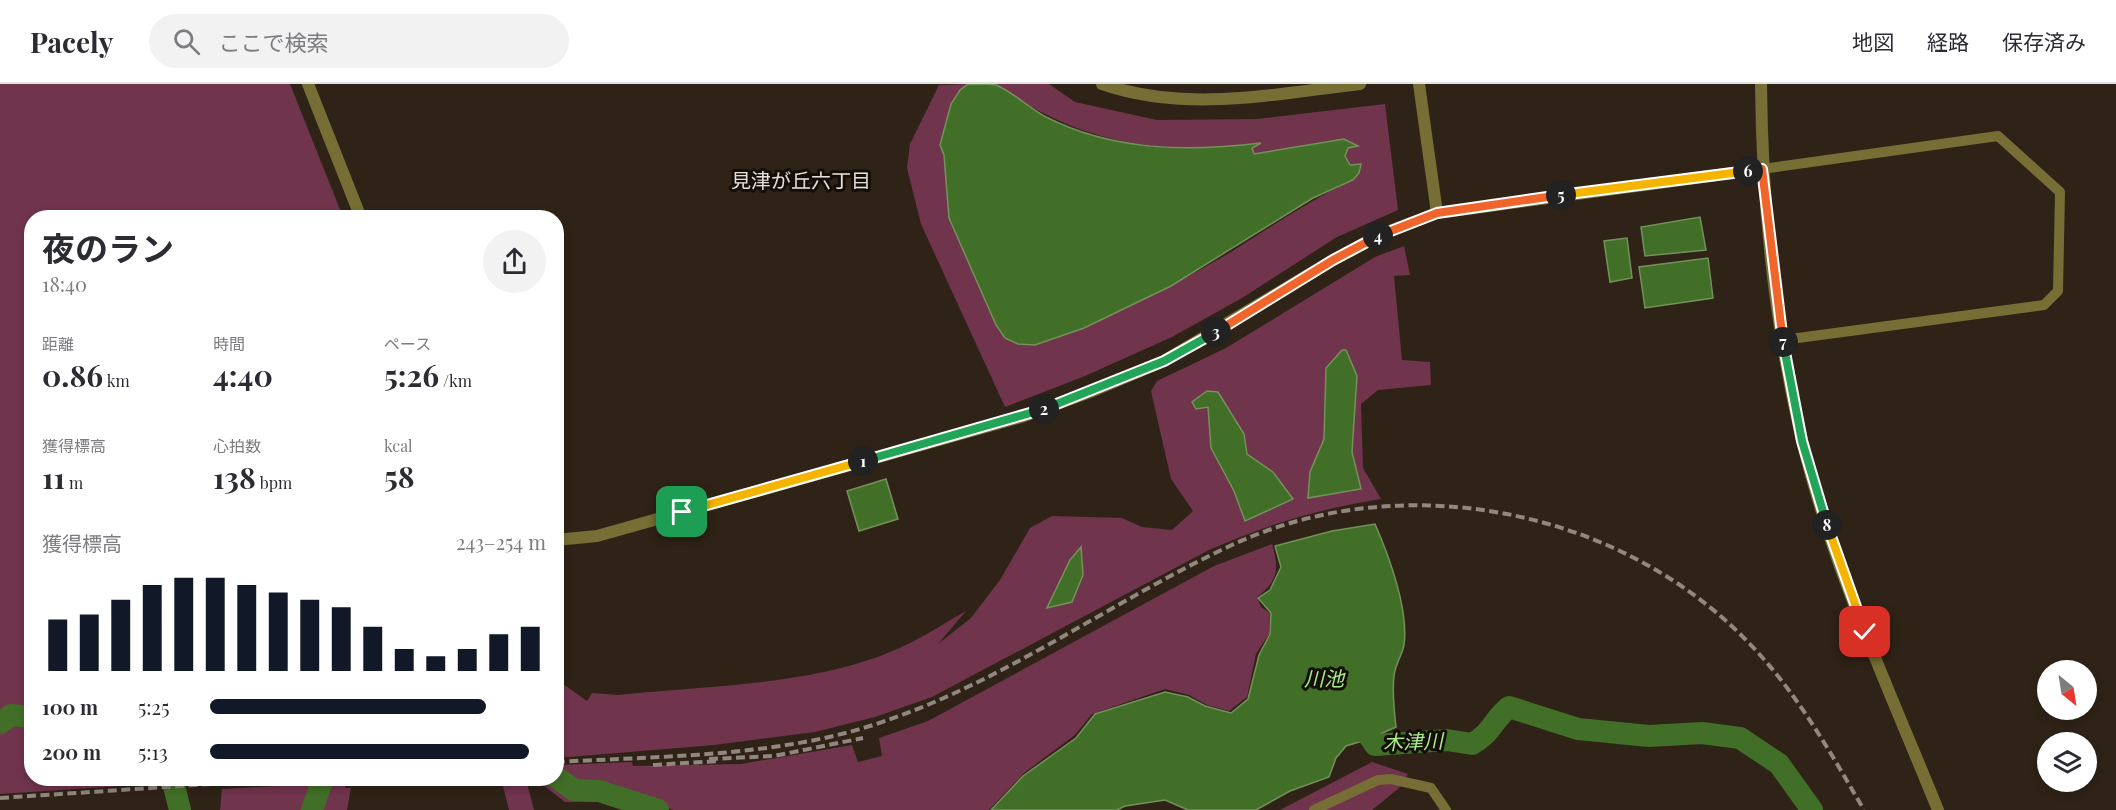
<!DOCTYPE html>
<html lang="ja">
<meta charset="utf-8">
<style>
:root{--surface:#fff;--page:#f2f2f3;--text:#2b2b33;--muted:#7c7c81;--line:#e1e1e2;--accent:#111827}
body{margin:0;font-family:"Playfair Display","Noto Sans JP",serif;background:var(--page);color:var(--text);height:100vh;display:flex;flex-direction:column;font-size:22px;white-space:nowrap}
*{box-sizing:border-box;margin:0}
p{font-size:20px;color:var(--muted)}
.icon{flex:none;width:33px;height:33px;fill:none;stroke:currentColor;stroke-width:2;stroke-linecap:round;stroke-linejoin:round}
.map{position:relative;flex:1;overflow:hidden}
.drawer{position:absolute;left:24px;top:126px;width:540px;height:576px;display:flex;flex-direction:column;background:var(--surface);border-radius:24px;box-shadow:0 3px 9px #0003}
.drawer>*{flex:none}
.needle{width:39px;rotate:150deg}
.tools{position:absolute;left:2037px;top:576px;display:grid;gap:12px}
.tools a{display:grid;place-items:center;width:60px;height:60px;border-radius:50%;background:var(--surface);box-shadow:0 3px 9px #0003;font-size:30px}
.pin{position:absolute;display:grid;place-items:center;width:51px;height:51px;color:#fff;margin:-26px;border-radius:12px;box-shadow:0 3px 9px #0006}
.km{position:absolute;width:30px;height:30px;margin:-15px;border-radius:50%;background:#222;color:#fff;font-size:16px;line-height:30px;text-align:center}
.round{display:grid;place-items:center;flex:none;width:63px;height:63px;border-radius:32px;background:var(--page)}
.headline{display:flex;align-items:center;justify-content:space-between;height:102px;padding:0 18px}
h1{font-size:33px;font-weight:700;line-height:45px}
.figures{display:grid;grid-template-columns:repeat(3,1fr);gap:9px;height:102px;padding:6px 18px}
.figures div{display:grid;align-content:center}
.figures b{font-size:30px;font-weight:700}
.figures small{font-size:16px;font-weight:400}
.figures p{font-size:16px}
.chart{height:168px;padding:12px 18px}
.chart p{display:flex;justify-content:space-between}
.chart svg{width:100%;height:108px;margin-top:6px;stroke:var(--accent);stroke-width:6}
ul{padding:0 18px;list-style:none;font-size:20px}
li{display:grid;grid-template-columns:96px 72px 1fr;align-items:center;height:45px}
li i{height:15px;border-radius:8px;background:var(--accent)}
header{display:flex;align-items:center;gap:36px;box-sizing:border-box;height:84px;padding:0 30px;background:var(--surface);border-bottom:2px solid var(--line)}
header strong{font-size:28px}
nav{display:flex;gap:33px;margin-inline-start:auto;font-size:21px}
.search{width:420px;height:54px;background:var(--page);display:flex;align-items:center;gap:15px;box-sizing:border-box;padding:0 21px;border-radius:33px;color:var(--muted);font-size:22px}
.map>svg:first-child{display:block}
</style>
<header>
<strong>Pacely</strong>
<div class="search"><svg class="icon" aria-label="search" viewBox="0 0 24 24"><circle cx="10" cy="10" r="6"/><path d="M15 15l6 6"/></svg>ここで検索</div>
<nav><a>地図</a><a>経路</a><a>保存済み</a></nav>
</header>
<div class="map">
<svg width="2116" height="726" viewBox="0 0 2116 726">
<rect width="100%" height="100%" fill="#2f2317"/>
<g fill="#71344d" fill-rule="evenodd">
<path d="M 0,0 L 290,0 L 343,133 L 32,134 L 32,694 L 228,695 L 0,710 Z"/>
<path d="M 968,0 L 960,6 L 940,61 L 944,71 L 949,134 L 996,241 L 1036,261 C 1105,236 1171,204 1234,166 C 1274,141 1310,116 1353,96 L 1355,81 L 1350,81 L 1345,72 L 1348,64 L 1356,62 L 1344,55 L 1254,70 L 1252,64 L 1259,59 C 1156,72 1081,60 995,0 L 1049,0 L 1075,18 L 1157,36 L 1258,35 L 1385,20 L 1398,126 L 1337,153 L 1242,214 L 1172,253 L 1085,292 L 1005,323 L 921,140 L 907,84 L 910,60 L 939,1 Z"/>
<path d="M 1404,162 L 1410,191 L 1394,192 L 1402,276 L 1430,278 L 1431,301 L 1378,306 L 1361,320 L 1363,384 L 1381,415 C 1318,425 1265,441 1207,467 L 932,613 L 875,633 L 815,648 L 714,661 L 557,674 L 556,595 L 587,617 L 592,609 L 618,611 C 711,601 821,602 906,561 C 927,551 946,538 966,527 L 938,560 L 971,534 L 1000,496 L 1030,444 L 1052,432 L 1122,434 L 1142,443 L 1172,446 L 1193,427 L 1171,395 L 1151,307 L 1157,297 L 1226,264 L 1375,173 ZM 1208,322 C 1234,336 1242,339 1247,370 L 1273,388 L 1293,415 L 1244,436 L 1234,407 L 1211,364 ZM 1081,463 L 1083,491 L 1072,518 L 1048,524 L 1070,476 Z"/>
<path d="M 1272,460 C 1279,484 1279,497 1257,513 L 1261,523 L 1270,529 L 1269,550 L 1256,570 L 1247,613 L 1229,627 L 1207,621 L 1189,611 L 1165,605 L 1092,630 L 1075,651 L 1024,689 L 989,726 L 673,726 L 628,709 L 608,718 L 565,718 L 538,697 L 527,699 L 534,726 L 509,726 L 502,698 L 499,697 L 498,695 L 556,694 L 557,681 L 632,678 L 633,682 L 741,680 L 852,661 L 858,678 L 882,672 L 879,654 L 928,637 L 1214,482 Z"/>
<path d="M 1372,678 L 1408,690 L 1399,704 L 1372,726 L 1280,726 Z"/>
<path d="M 346,698 L 345,704 L 351,704 L 347,726 L 220,726 L 222,705 Z"/>
</g>
<g fill="#426f27" stroke="#74915c" stroke-width="1.5">
<path d="M 968,0 C 976,0 989,0 996,1 C 1013,8 1029,24 1046,33 C 1113,67 1188,68 1261,59 L 1252,64 L 1254,70 L 1344,55 L 1358,62 L 1348,64 L 1345,72 L 1350,81 L 1361,80 L 1359,89 L 1353,96 L 1313,114 L 1171,202 L 1084,244 L 1035,261 L 1018,260 L 1005,254 L 996,241 L 949,134 L 944,71 L 940,61 L 951,20 L 960,6 Z"/>
<path d="M 1700,133 L 1706,166 L 1645,172 L 1641,143 Z"/>
<path d="M 1627,154 L 1632,194 L 1610,198 L 1604,157 Z"/>
<path d="M 1708,174 L 1713,214 L 1645,224 L 1639,183 Z"/>
<path d="M 1342,266 L 1346,266 L 1357,292 L 1352,368 L 1361,405 L 1308,414 L 1310,388 L 1324,355 L 1326,284 Z"/>
<path d="M 1207,307 L 1218,308 L 1244,350 L 1247,370 L 1273,388 L 1293,415 L 1245,437 L 1234,407 L 1211,364 L 1208,323 L 1196,325 L 1192,318 Z"/>
<path d="M 886,395 L 898,435 L 859,447 L 847,407 Z"/>
<path d="M 1375,440 C 1389,472 1409,526 1404,561 C 1402,571 1395,581 1394,592 C 1392,608 1394,626 1396,643 L 1369,655 L 1346,662 L 1336,674 L 1329,693 L 1290,707 L 1256,726 L 1188,726 L 1165,716 L 1125,722 L 1117,726 L 991,726 L 1023,692 L 1076,654 L 1095,630 L 1165,608 L 1188,613 L 1205,622 L 1231,629 L 1248,615 L 1259,571 L 1270,550 L 1271,529 L 1258,514 L 1270,506 L 1281,483 L 1275,462 L 1332,447 Z"/>
<path d="M 1081,463 L 1083,491 L 1072,518 L 1047,524 L 1070,476 Z"/>
</g>
<g fill="none" stroke-linecap="round" stroke-linejoin="round">
<g stroke="#426f27" stroke-width="22">
<path d="M 0,639 L 11,631 L 32,633"/>
<path d="M 1344,648 L 1365,646 L 1375,661 L 1447,656 L 1472,660 C 1492,649 1492,637 1509,623 L 1578,645 L 1649,652 L 1702,649 L 1740,654 L 1779,680 L 1812,726"/>
<path d="M 556,693 L 574,706 L 599,707 L 658,726"/>
<path d="M 172,694 L 180,726"/>
<path d="M 312,726 L 323,694"/>
</g>
<g stroke="#776e35" stroke-width="10">
<path d="M 1762,85 L 1998,52 L 2060,108 L 2058,207 L 2044,221 L 1783,256"/>
<path d="M 1314,726 L 1378,696 L 1391,695 L 1431,704 L 1446,726"/>
</g>
<g stroke="#776e35" stroke-width="12">
<path d="M 308,0 L 361,134"/>
<path d="M 1102,0 C 1186,29 1274,10 1360,0"/>
<path d="M 1419,0 L 1437,129"/>
<path d="M 1761,0 C 1762,119 1774,239 1802,356 C 1832,483 1889,605 1938,726"/>
<path d="M 556,456 L 597,452 L 1021,333 L 1095,306 L 1164,277 L 1333,176 L 1382,150 L 1437,129 L 1762,85"/>
</g>
<g stroke="#91877e" stroke-width="4" stroke-dasharray="9 4.5" stroke-linecap="butt">
<path d="M 709,675 L 774,672 L 863,654"/>
<path d="M 556,678 C 665,672 785,673 888,636 C 1010,594 1117,514 1234,460 C 1402,383 1616,424 1745,555 C 1795,605 1829,666 1864,726"/>
<path d="M 653,681 L 718,677"/>
<path d="M 0,714 L 301,694"/>
</g>
</g>
<g fill="none" stroke-linecap="round" stroke-linejoin="round">
<g stroke="#fff" stroke-width="12">
<path id="split-1" d="M 682,428 L 863,377"/>
</g>
<g stroke="#fff" stroke-width="12">
<path id="split-2" d="M 863,377 L 1044,325"/>
</g>
<g stroke="#fff" stroke-width="12">
<path id="split-3" d="M 1044,325 L 1164,277 L 1216,248"/>
</g>
<g stroke="#fff" stroke-width="12">
<path id="split-4" d="M 1216,248 L 1333,176 L 1378,152"/>
</g>
<g stroke="#fff" stroke-width="12">
<path id="split-5" d="M 1378,152 L 1437,129 L 1561,111"/>
</g>
<g stroke="#fff" stroke-width="12">
<path id="split-6" d="M 1561,111 L 1748,87"/>
</g>
<g stroke="#fff" stroke-width="12">
<path id="split-7" d="M 1748,87 L 1762,85 L 1783,258"/>
</g>
<g stroke="#fff" stroke-width="12">
<path id="split-8" d="M 1783,258 L 1802,357 L 1827,441"/>
</g>
<g stroke="#fff" stroke-width="12">
<path id="split-9" d="M 1827,441 L 1865,548"/>
</g>
<use href="#split-1" stroke="#f5b400" stroke-width="8"/>
<use href="#split-2" stroke="#22a559" stroke-width="8"/>
<use href="#split-3" stroke="#22a559" stroke-width="8"/>
<use href="#split-4" stroke="#f0652b" stroke-width="8"/>
<use href="#split-5" stroke="#f0652b" stroke-width="8"/>
<use href="#split-6" stroke="#f5b400" stroke-width="8"/>
<use href="#split-7" stroke="#f0652b" stroke-width="8"/>
<use href="#split-8" stroke="#22a559" stroke-width="8"/>
<use href="#split-9" stroke="#f5b400" stroke-width="8"/>
</g>
<g text-anchor="middle" stroke-width="6" stroke-linejoin="round" paint-order="stroke">
<g font-size="20" fill="#e8e0d9" stroke="#130e08">
<text x="801" y="104">見津が丘六丁目</text>
</g>
<g font-size="20" font-style="italic" fill="#abeb89" stroke="#130e08">
<text x="1324" y="602">川池</text>
<text transform="translate(1413 658) rotate(-2)" y="7">木津川</text>
</g>
</g>
</svg>
<div class="tools">
<a><svg class="needle" viewBox="-14 -14 28 28"><path d="M0-13l5 13h-10z" fill="#e53935"/><path d="M0 13l5-13h-10z" fill="#7c7c81"/></svg></a>
<a><svg class="icon" aria-label="layers" viewBox="0 0 24 24"><path d="M12 4l9 5-9 5-9-5zM3 14l9 5 9-5"/></svg></a>
</div>
<div class="pin" style="left:682px;top:428px;background:#1e9e55"><svg class="icon" aria-label="arrive" viewBox="0 0 24 24"><path d="M6 21V4h12l-3 4 3 4H6"/></svg></div>
<div class="pin" style="left:1865px;top:548px;background:#d93025"><svg class="icon" aria-label="check" viewBox="0 0 24 24"><path d="M5 12l5 5 9-10"/></svg></div>
<b class="km" style="left:863px;top:377px">1</b>
<b class="km" style="left:1044px;top:325px">2</b>
<b class="km" style="left:1216px;top:248px">3</b>
<b class="km" style="left:1378px;top:152px">4</b>
<b class="km" style="left:1561px;top:111px">5</b>
<b class="km" style="left:1748px;top:87px">6</b>
<b class="km" style="left:1783px;top:258px">7</b>
<b class="km" style="left:1827px;top:441px">8</b>
<section class="drawer">
<div class="headline"><div><h1>夜のラン</h1><p>18:40</p></div><a class="round"><svg class="icon" aria-label="share" viewBox="0 0 24 24"><path d="M12 15V3M7 8l5-5 5 5M5 13v7h14v-7"/></svg></a></div>
<div class="figures">
<div><p>距離</p><b>0.86<small> km</small></b></div>
<div><p>時間</p><b>4:40</b></div>
<div><p>ペース</p><b>5:26<small> /km</small></b></div>
</div>
<div class="figures">
<div><p>獲得標高</p><b>11<small> m</small></b></div>
<div><p>心拍数</p><b>138<small> bpm</small></b></div>
<div><p>kcal</p><b>58</b></div>
</div>
<div class="chart"><p><span>獲得標高</span>243–254 m</p>
<svg viewBox="0 0 160 44" preserveAspectRatio="none"><path d="M5 44V23M15 44V21M25 44V15M35 44V9M45 44V6M55 44V6M65 44V9M75 44V12M85 44V15M95 44V18M105 44V26M115 44V35M125 44V38M135 44V35M145 44V29M155 44V26"/></svg>
</div>
<ul>
<li><b>100 m</b>5:25<i style="width:82%"></i></li>
<li><b>200 m</b>5:13<i style="width:95%"></i></li>
</ul>
</section>
</div>
